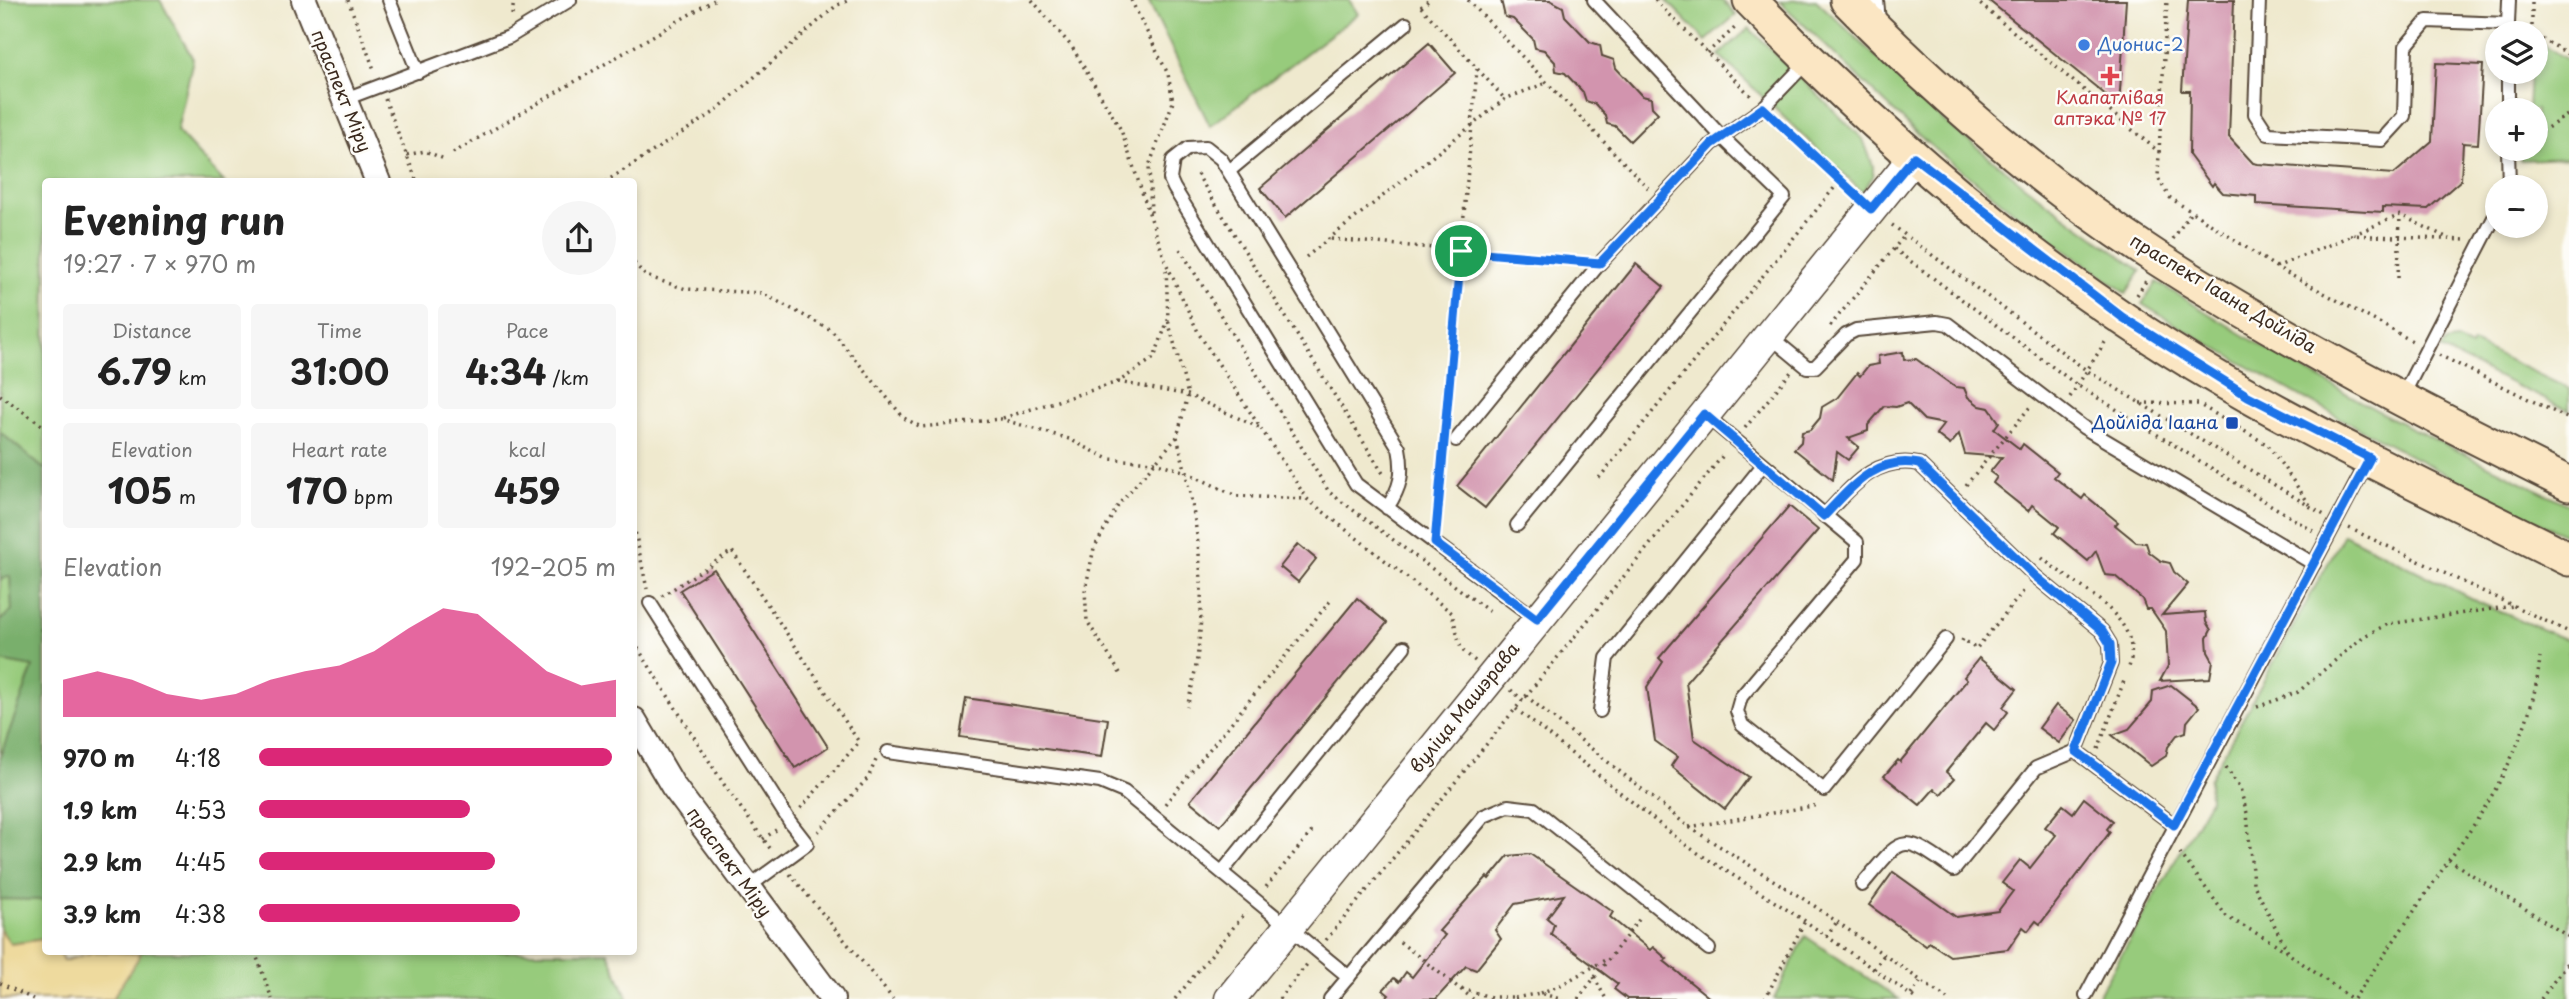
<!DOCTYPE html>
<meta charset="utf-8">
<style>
:root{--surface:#fff;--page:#f6f6f6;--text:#222;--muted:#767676;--accent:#db2777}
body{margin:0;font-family:"Playpen Sans",sans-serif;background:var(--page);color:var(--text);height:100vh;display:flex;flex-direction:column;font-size:26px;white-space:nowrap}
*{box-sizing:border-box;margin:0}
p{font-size:23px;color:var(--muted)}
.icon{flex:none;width:38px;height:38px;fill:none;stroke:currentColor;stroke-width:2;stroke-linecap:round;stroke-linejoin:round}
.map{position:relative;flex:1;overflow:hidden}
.drawer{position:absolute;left:42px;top:178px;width:595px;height:777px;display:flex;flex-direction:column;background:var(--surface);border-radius:7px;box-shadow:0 4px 10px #0003}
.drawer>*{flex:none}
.controls{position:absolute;left:2485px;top:21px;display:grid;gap:14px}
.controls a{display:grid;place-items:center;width:63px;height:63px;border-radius:50%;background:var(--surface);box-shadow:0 4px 10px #0003;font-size:35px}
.pin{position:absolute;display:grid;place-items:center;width:60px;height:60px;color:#fff;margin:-30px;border:4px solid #fff;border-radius:50%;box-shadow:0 2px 7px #0007}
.round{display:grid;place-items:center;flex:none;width:74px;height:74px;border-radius:37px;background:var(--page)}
.summary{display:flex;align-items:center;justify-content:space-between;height:119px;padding:0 21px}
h1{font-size:38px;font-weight:700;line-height:52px}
.stats{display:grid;grid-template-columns:repeat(3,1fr);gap:10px;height:119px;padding:7px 21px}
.stats div{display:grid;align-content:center;border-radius:7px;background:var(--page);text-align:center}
.stats b{font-size:35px;font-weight:700}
.stats small{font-size:19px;font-weight:400}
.stats p{font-size:19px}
.chart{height:196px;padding:14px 21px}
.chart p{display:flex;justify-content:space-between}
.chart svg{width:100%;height:126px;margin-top:7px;fill:var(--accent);opacity:.7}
ul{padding:0 21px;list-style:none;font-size:23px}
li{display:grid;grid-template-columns:112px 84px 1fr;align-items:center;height:52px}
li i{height:18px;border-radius:9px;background:var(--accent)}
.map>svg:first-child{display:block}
</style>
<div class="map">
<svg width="2569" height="999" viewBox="0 0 2569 999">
<rect width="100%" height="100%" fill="#fdfcf7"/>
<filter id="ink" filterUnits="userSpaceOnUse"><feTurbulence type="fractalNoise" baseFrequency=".0143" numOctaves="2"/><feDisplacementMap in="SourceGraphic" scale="14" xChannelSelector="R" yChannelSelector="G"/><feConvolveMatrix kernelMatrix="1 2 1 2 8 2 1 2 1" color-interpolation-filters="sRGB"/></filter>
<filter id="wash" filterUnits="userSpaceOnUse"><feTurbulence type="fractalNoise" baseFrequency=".00686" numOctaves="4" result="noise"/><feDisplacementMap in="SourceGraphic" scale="28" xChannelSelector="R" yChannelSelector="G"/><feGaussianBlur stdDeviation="1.57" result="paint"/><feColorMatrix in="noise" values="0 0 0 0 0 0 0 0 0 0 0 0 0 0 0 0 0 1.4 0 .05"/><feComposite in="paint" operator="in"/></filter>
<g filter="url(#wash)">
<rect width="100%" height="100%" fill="#efe9ce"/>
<g fill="#97cb7c" stroke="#697a4d" stroke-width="2">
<path d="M 0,0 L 160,0 L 193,59 L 177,131 L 224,182 L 46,182 L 45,470 L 0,432 Z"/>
<path d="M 1148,0 L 1349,0 L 1358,14 L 1210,126 Z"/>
<path d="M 1666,0 L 1722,0 L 1736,15 L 1706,41 Z"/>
<path d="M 1816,0 L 1944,121 L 2038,196 L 2141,271 L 2126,293 L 2022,218 L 1926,142 L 1779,1 Z"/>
<path d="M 1749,28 L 1863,139 L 1873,166 L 1873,176 L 1862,192 L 1719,55 Z"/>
<path d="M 2536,40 L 2569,61 L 2569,158 L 2520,160 L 2521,149 L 2536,149 L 2536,110 L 2528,110 L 2530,72 L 2536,72 Z"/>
<path d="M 2157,282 L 2273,353 L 2391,418 L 2569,505 L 2569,537 C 2423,464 2281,389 2142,304 Z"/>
<path d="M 2456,340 L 2471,347 L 2473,343 L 2569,389 L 2569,411 L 2440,349 L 2446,342 Z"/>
<path d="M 2344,534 L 2480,603 L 2569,641 L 2569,999 L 2096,999 L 2210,800 L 2209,780 Z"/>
<path d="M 10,575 L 12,610 L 0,621 L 0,580 Z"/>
<path d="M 0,661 L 33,667 L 0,757 Z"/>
<path d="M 0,899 L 45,900 L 45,939 L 10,944 L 0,929 Z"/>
<path d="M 1805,936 L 1899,999 L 1774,999 Z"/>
<path d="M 141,952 L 608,952 L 628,999 L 112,999 Z"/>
</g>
<path fill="#79af6c" stroke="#5a6c45" stroke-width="2" d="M 0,432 L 45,470 L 45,900 L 0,899 L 0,757 L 33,667 L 0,661 L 0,621 L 12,610 L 10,576 L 0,580 Z"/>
<path fill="#eeda9e" stroke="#94825e" stroke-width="2" d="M 0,929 L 11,944 L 45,939 L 46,952 L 60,952 L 63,961 L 94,952 L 141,954 L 112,999 L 0,999 Z"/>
<g id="blocks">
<g fill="#d294ae">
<path d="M 1501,0 L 1550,0 L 1563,7 L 1565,16 L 1590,42 L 1600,45 L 1602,56 L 1614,60 L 1616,68 L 1642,96 L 1651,98 L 1652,107 L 1658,113 L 1630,141 L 1615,126 L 1607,124 L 1605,115 L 1595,104 L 1586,101 L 1583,92 L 1565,73 L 1556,71 L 1555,62 L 1544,50 L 1535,48 L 1533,39 L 1513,19 L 1505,17 Z"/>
<path d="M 1988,0 L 2126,0 L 2119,106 L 2101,91 Z"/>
<path d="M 2188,0 L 2234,0 L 2229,137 L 2253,163 L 2258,164 L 2394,174 L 2432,141 L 2436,63 L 2483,65 L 2478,144 L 2463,143 L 2461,180 L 2428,209 L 2383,207 L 2383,212 L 2256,204 L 2256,196 L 2223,193 L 2214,183 L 2212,186 L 2189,155 L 2190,91 L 2182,91 Z"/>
<path d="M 1429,43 L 1455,73 L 1285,218 L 1260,188 Z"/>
<path d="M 1636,264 L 1664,287 L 1485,508 L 1457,486 Z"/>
<path d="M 1903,352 L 1904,360 L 1916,359 L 1955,387 L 1964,388 L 1968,397 L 1980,406 L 1989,408 L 1999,422 L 1994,429 L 2020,449 L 2023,444 L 2058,472 L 2054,477 L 2082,499 L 2085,495 L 2118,522 L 2115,525 L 2136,542 L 2146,543 L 2149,552 L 2161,561 L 2170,563 L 2174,572 L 2188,584 L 2162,615 L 2205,612 L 2206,622 L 2211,630 L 2207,638 L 2208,652 L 2213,661 L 2210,678 L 2160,681 L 2168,666 L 2166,631 L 2151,609 L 2146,609 L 2142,599 L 2115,576 L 2105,575 L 2096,551 L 2088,561 L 2054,533 L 2059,527 L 2032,505 L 2028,511 L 1993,483 L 1997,477 L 1990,472 L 2002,457 L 1965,454 L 1959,434 L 1950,445 L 1936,434 L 1944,424 L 1924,420 L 1907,403 L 1896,407 L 1884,406 L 1868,425 L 1868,431 L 1848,438 L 1859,447 L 1848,460 L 1837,452 L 1833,480 L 1794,449 L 1801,442 L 1802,432 L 1810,430 L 1820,418 L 1822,407 L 1837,398 L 1857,373 L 1860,376 L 1868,366 L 1879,364 L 1878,356 Z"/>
<path d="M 1789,506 L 1818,530 L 1686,682 L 1694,739 L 1749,777 L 1725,809 L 1671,766 L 1677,757 L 1655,741 L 1647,687 L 1663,662 L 1659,658 Z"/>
<path d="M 1298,544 L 1316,559 L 1298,582 L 1280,567 Z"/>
<path d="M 714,569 L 828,747 L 795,768 L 680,590 Z"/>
<path d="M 1357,598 L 1387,623 L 1220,826 L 1190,801 Z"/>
<path d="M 1979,658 L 2017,689 L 2003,707 L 2008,712 L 1994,730 L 1986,723 L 1946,772 L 1954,779 L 1941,794 L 1934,789 L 1920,805 L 1884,776 L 1898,760 L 1900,762 L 1967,680 L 1964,677 Z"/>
<path d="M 2171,685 L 2199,707 L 2187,722 L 2186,732 L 2177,735 L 2168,747 L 2166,756 L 2151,766 L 2112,735 L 2129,729 L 2152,702 L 2153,691 Z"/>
<path d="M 966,698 L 1108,719 L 1102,757 L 960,737 Z"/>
<path d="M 2056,705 L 2076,720 L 2059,743 L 2039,728 Z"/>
<path d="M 2084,798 L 2113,821 L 2107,829 L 2110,832 L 2040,924 L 2036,921 L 2028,931 L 2023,927 L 2008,949 L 1950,956 L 1929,942 L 1926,946 L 1869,905 L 1893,872 L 1956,917 L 1998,911 L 2013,891 L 2002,883 L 2020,860 L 2030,868 L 2056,835 L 2045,827 L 2063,805 L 2073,813 Z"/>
<path d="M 1530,854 L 1613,912 L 1610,917 L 1650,950 L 1653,947 L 1667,959 L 1664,961 L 1711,999 L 1627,999 L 1614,989 L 1618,984 L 1551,934 L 1554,924 L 1547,918 L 1564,895 L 1515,904 L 1495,930 L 1501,939 L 1476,970 L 1466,966 L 1436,999 L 1385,999 L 1389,995 L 1383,990 L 1394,978 L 1399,982 L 1406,972 L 1412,977 L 1445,935 L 1439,931 L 1487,877 L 1489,879 L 1508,856 Z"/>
</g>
</g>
</g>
<g filter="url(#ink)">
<use href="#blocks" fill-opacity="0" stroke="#564738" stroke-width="2"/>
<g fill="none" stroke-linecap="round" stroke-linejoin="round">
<g stroke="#564738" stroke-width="16">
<g id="service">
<path d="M 389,0 L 418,72"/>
<path d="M 1877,0 L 1879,21"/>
<path d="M 2259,0 L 2255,114 L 2268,134 L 2382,140 L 2404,116 L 2406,46 L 2427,21 L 2508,24 L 2508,33"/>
<path d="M 2508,24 L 2509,0"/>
<path d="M 2508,72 L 2508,110"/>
<path d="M 345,99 L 509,37 L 570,0"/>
<path d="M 2508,149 L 2509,187"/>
<path d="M 1229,171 L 1406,24"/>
<path d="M 1767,334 L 1807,367 L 1815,367 L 1846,335 L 1856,330 L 1937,322 L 1948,324 L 2083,427 L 2314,564"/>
<path d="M 2401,399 L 2497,212"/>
<path d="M 1704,414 L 1857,542 L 1857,559 L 1741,697 L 1737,711 L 1742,725 L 1824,790 L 1946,639"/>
<path d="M 1456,440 L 1600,263 L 1712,144 L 1763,108 L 1809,60"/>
<path d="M 1387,508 C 1401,487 1404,473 1399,448 L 1221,159 L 1206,147 L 1188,148 L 1173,160 L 1170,179 L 1174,188 L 1356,484 C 1414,528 1473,571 1531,615 L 1537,619"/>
<path d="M 1824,516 C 1851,488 1875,455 1919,464 L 2035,576 L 2102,631 L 2110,644 L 2111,663 L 2076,751 L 2036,768 L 1954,870 C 1900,831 1903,836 1862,885"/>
<path d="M 1517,525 L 1784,197 L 1722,137 L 1594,0"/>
<path d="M 650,603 L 790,822 L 807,844 L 748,887"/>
<path d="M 1600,711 L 1607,658 L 1763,465"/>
<path d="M 2076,751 L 2174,825"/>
<path d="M 888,752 L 1100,782 L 1124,792 L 1349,977"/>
<path d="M 1222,872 L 1404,647"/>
<path d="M 2086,995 L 2368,461"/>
<path d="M 1330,999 L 1484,816 L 1508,806 L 1534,809 L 1709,949"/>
</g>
</g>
<g stroke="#564738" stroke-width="28">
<g id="minor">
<path d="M 304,0 L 378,182"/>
<path d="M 634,720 L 673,786 L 832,999"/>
</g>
</g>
<g stroke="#564738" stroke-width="33">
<path id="tertiary" d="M 1230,999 L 1914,157"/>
</g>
<g stroke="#564738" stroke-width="37">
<g id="secondary">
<path d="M 1750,0 C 1896,152 2064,293 2249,396 C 2353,454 2462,505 2569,559"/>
<path d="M 1847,0 C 1940,95 2048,188 2160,260 C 2291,344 2430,415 2569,484"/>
</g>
</g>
<g stroke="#564738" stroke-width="3.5" stroke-dasharray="2 5" stroke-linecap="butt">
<path d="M 348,0 L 375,72"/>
<path d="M 1032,0 L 1072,47 L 1121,130 L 1166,263 L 1199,334 L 1307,499 L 1452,613 L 1461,649 L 1475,661"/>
<path d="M 1131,0 L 1168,74 L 1173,102 L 1149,166 L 1151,213"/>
<path d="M 1468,0 L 1648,188"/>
<path d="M 1655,0 L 1752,97"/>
<path d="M 1975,0 L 2159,152 L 2158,178 L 2169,197 L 2276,267 L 2414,342"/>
<path d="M 1421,7 L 1504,98"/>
<path d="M 1421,7 L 1429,0"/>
<path d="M 512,15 L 514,0"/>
<path d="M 2532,33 L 2532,0"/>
<path d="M 2536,36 L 2569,54"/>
<path d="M 1707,53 L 1738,25"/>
<path d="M 385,99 L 417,182"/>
<path d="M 1775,120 L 1853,194"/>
<path d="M 2536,135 L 2569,114"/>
<path d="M 2159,152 L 2167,0"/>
<path d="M 453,153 L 714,0"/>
<path d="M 407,155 L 425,151 L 444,159"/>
<path d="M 1197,174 L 1384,475"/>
<path d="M 605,182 L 713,113 L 837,5 L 850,0"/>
<path d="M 1892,225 L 2086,370 L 2324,515"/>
<path d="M 2350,235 L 2465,240"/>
<path d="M 1331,239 L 1581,261"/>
<path d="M 2173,239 L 2191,212"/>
<path d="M 1180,249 L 1329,492 L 1490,612"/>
<path d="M 1894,249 L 2077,385 L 2313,531"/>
<path d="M 1306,257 L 1505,99 L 1546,83"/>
<path d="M 634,263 L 646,276 L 686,289 L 762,293 L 831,330 L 904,418 L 921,427 L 1001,419 L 1069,439 L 1109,459 L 1155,462 L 1186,472 L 1236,496 L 1307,499"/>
<path d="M 2276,267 L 2400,215 L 2450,239"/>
<path d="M 2398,278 L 2400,215"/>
<path d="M 2137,295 L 2146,281"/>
<path d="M 1830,326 L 1905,235"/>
<path d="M 2439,355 L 2569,419"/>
<path d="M 1118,382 L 1188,395 L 1260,428"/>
<path d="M 0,395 L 46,428"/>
<path d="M 2070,397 L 2107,339"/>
<path d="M 2140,403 L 2198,404 L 2268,445 L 2310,505"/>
<path d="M 1003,418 L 1118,382 L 1154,358 L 1168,320 L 1166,266"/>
<path d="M 1445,426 L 1477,69"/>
<path d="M 1745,428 L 1791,372"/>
<path d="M 1177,437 C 1201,529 1212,614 1187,707"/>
<path d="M 1599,478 L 1839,182"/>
<path d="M 1966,485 L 2030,407"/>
<path d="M 1437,523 L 1443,451"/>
<path d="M 634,526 L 647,589"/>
<path d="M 2349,528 L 2569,632"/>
<path d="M 2042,558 C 2074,586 2148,617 2128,670"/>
<path d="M 662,596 L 732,551 L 859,742 L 800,809"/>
<path d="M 1962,641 L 1963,639 L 1976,649 L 2026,588"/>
<path d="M 634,642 L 725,786 L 772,851"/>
<path d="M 1120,673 L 1087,621 L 1085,591 L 1094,548 L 1119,504 L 1177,437 L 1188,395 L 1168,320"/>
<path d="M 1511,690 L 1523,700"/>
<path d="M 1526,696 L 1689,827 L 1813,905 L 1947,999"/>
<path d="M 2257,707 L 2298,692 L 2364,636 L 2388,624 L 2513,606"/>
<path d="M 1516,709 L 1687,846 L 1805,921 L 1916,999"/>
<path d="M 2098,749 L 2124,681"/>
<path d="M 2226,767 L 2240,789 L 2247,813 L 2253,883 L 2288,952"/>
<path d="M 1165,804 L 1331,600"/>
<path d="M 1689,827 L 1819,805"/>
<path d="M 818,832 L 868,778 L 876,760"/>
<path d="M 763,839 L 776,830"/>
<path d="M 2180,853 L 2227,917 L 2274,943 L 2352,999"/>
<path d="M 2449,860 C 2492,803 2534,729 2540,657"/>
<path d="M 790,874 L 893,999"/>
<path d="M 1266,887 L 1314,829"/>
<path d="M 1826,936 L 1837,922"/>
<path d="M 1326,940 L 1725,453"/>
<path d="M 1400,942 L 1473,999"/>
<path d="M 255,952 L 272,999"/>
<path d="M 1874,969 L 1884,955"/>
<path d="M 1594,977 L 1606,999"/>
<path d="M 0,983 L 33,999"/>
<path d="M 1462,989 L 1491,997 L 1515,997"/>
<path d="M 1540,993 L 1561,985 L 1605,960"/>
<path d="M 1911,995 L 1921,981"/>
<path d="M 1515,998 L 1540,993 L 1560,999"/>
<path d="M 1175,999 L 1246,912"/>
<path d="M 1279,999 L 1308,963"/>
<path d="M 1578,999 L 1641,917"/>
<path d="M 1765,999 L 1805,921"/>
<path d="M 2354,999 L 2449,860 L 2569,937"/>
<path d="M 2541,999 L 2569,960"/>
</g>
<use href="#service" stroke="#fff" stroke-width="12"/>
<use href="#minor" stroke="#fff" stroke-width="24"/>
<use href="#tertiary" stroke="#fff" stroke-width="30"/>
<use href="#secondary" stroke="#fbe6c3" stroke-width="33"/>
</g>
</g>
<g fill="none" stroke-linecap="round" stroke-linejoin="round" filter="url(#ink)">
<g stroke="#fff" stroke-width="14">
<path id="route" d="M 1763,108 L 1871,209 L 1914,157 L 2122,317 L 2248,396 L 2370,458 L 2174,825 L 2076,751 L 2111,663 L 2110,644 L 2102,631 L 2035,576 L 1919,464 C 1876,455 1851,488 1824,516 L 1704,414 L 1537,619 L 1435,543 L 1461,251 L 1600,263 L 1712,144 Z"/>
</g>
<use href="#route" stroke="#1a73e8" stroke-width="9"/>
</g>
<circle fill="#3f7fe0" stroke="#fdfcf7" stroke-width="2.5" cx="2084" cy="45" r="7"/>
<path fill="#e0444e" stroke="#fdfcf7" stroke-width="2.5" d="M2106.5 65.5h7v7h7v7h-7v7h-7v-7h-7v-7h7z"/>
<rect fill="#1a4fb4" stroke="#fdfcf7" stroke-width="2.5" x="2225" y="416" width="14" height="14" rx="3.5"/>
<g text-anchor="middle" stroke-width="5" stroke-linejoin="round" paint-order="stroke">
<g font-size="18" fill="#366cbe" stroke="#fdfcf7" text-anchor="start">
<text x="2098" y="51">Дионис-2</text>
</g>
<g font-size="18" fill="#3b2a1e" stroke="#fdfcf7">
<text transform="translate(341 91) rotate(68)" y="6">праспект Міру</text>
<text transform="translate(2223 294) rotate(31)" y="6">праспект Іаана Дойліда</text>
<text transform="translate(1465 708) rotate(-51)" y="6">вуліца Машэрава</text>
<text transform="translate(729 862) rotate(54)" y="6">праспект Міру</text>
</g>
<g font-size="18" fill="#be3a42" stroke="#fdfcf7">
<text x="2110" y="104">Клапатлівая<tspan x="2110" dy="21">аптэка № 17</tspan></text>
</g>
<g font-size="18" fill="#164399" stroke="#fdfcf7" text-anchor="end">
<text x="2218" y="429">Дойліда Іаана</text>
</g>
</g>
</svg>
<div class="controls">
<a><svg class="icon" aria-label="layers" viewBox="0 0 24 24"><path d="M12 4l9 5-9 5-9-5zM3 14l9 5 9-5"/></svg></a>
<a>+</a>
<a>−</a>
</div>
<div class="pin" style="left:1461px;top:251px;background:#1e9e55"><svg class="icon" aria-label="arrive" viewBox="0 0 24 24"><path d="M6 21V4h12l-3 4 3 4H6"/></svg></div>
<section class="drawer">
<div class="summary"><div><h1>Evening run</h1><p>19:27 · 7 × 970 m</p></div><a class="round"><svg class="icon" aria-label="share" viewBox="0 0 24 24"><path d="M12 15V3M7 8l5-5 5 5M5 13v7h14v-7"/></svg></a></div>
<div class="stats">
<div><p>Distance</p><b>6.79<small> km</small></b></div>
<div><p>Time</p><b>31:00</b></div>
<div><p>Pace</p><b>4:34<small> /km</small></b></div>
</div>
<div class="stats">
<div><p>Elevation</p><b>105<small> m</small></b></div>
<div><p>Heart rate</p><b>170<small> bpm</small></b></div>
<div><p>kcal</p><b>459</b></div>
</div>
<div class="chart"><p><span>Elevation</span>192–205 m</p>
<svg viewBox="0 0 160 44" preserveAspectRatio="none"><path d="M0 44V31L10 28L20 31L30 36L40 38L50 36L60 31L70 28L80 26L90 21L100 13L110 6L120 8L130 18L140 28L150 33L160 31V44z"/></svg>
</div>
<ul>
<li><b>970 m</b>4:18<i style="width:99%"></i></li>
<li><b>1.9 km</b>4:53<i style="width:59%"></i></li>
<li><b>2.9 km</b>4:45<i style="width:66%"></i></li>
<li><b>3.9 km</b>4:38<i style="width:73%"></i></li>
</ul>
</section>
</div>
